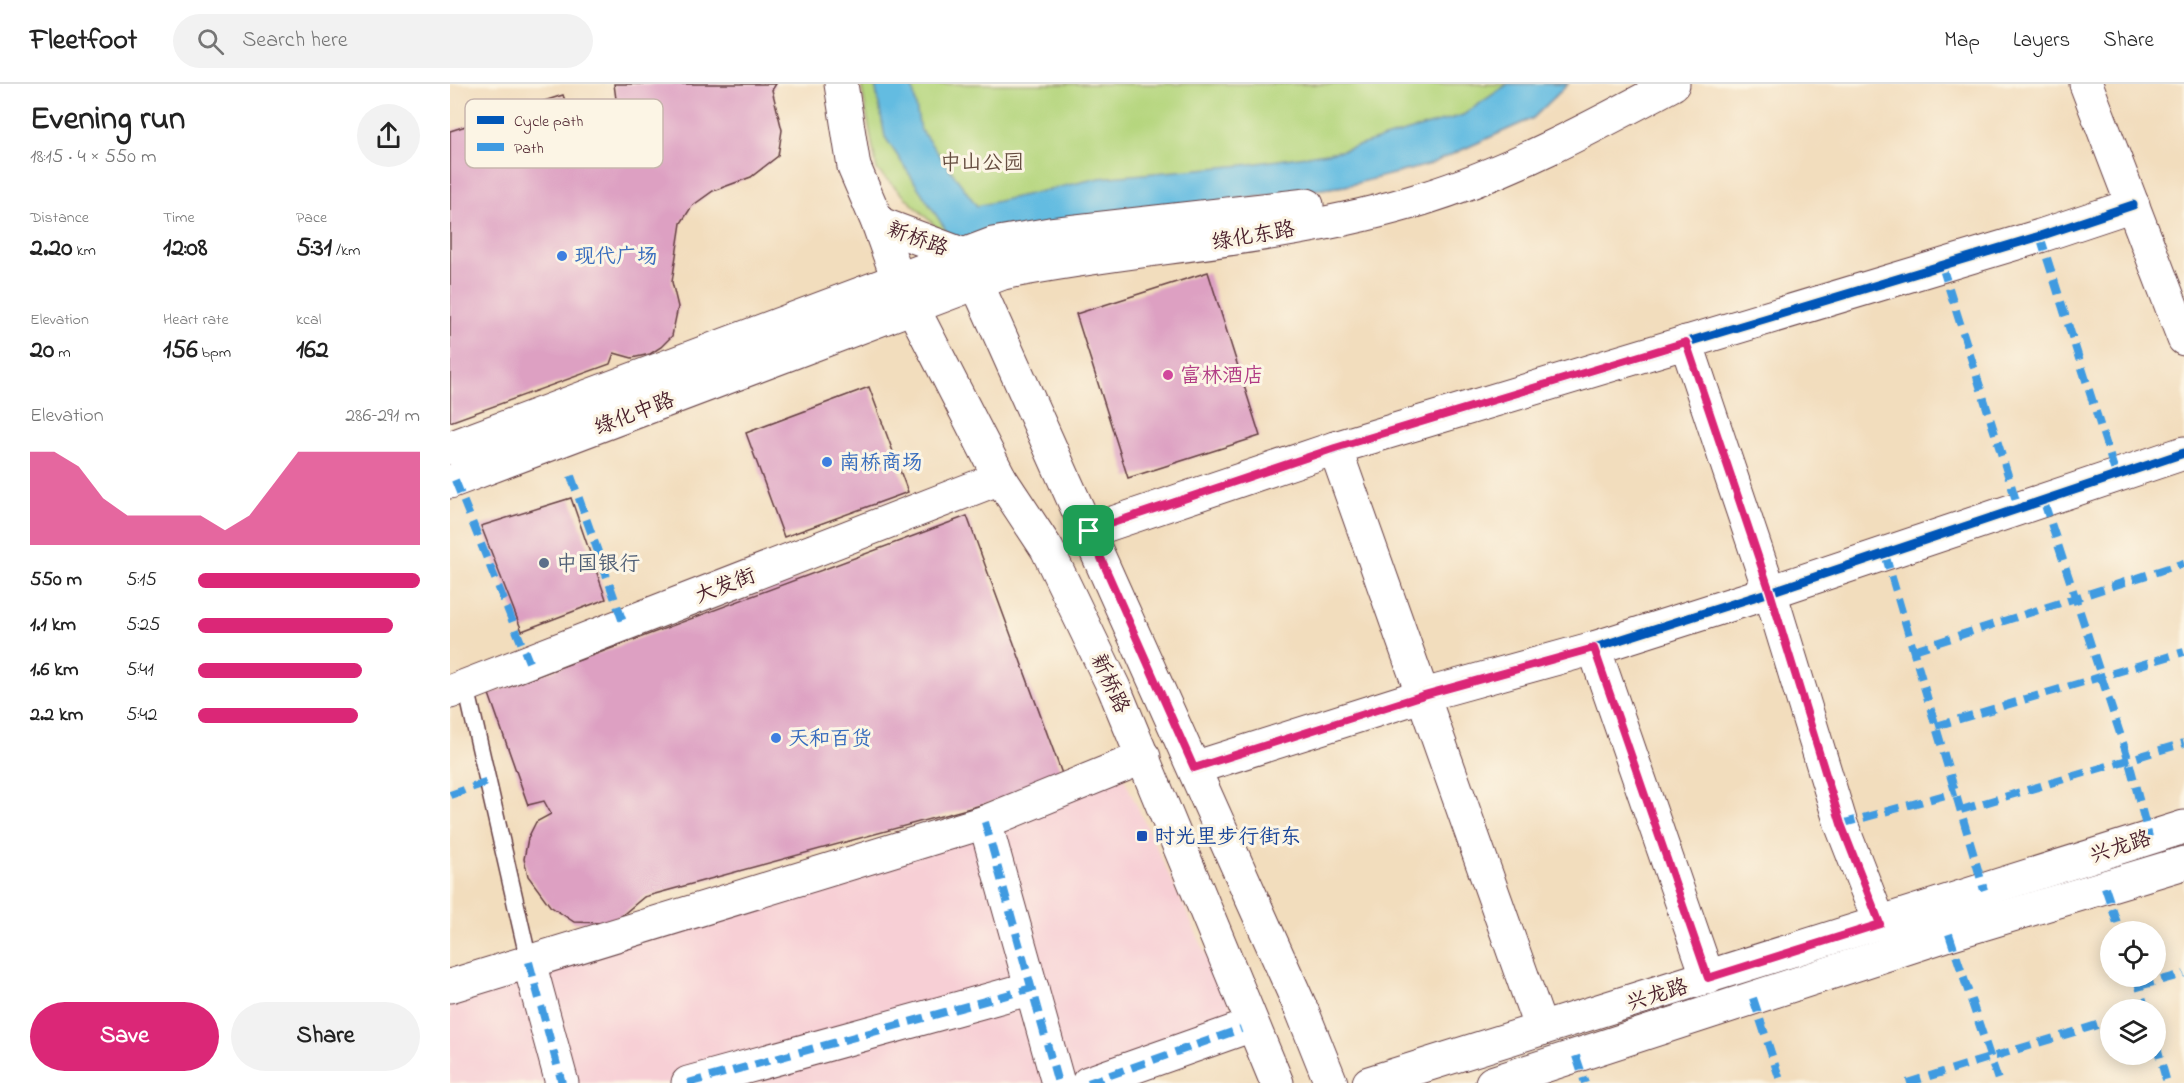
<!DOCTYPE html>
<meta charset="utf-8">
<style>
:root{--surface:#fff;--page:#f2f2f2;--text:#222;--muted:#767676;--line:#e0e0e0;--accent:#db2777}
body{margin:0;font-family:"Indie Flower","LXGW WenKai TC",sans-serif;background:var(--page);color:var(--text);height:100vh;display:flex;flex-direction:column;font-size:22px;white-space:nowrap}
*{box-sizing:border-box;margin:0}
p{font-size:20px;color:var(--muted)}
.icon{flex:none;width:33px;height:33px;fill:none;stroke:currentColor;stroke-width:2;stroke-linecap:round;stroke-linejoin:round}
.map{position:relative;flex:1;overflow:hidden}
.side{display:flex;flex-direction:column;background:var(--surface);width:450px}
.side>*{flex:none}
.buttons{position:absolute;left:1650px;top:837px;display:grid;gap:12px}
.buttons a{display:grid;place-items:center;width:66px;height:66px;border-radius:50%;background:var(--surface);box-shadow:0 3px 15px #0003;font-size:30px}
.pin{position:absolute;display:grid;place-items:center;width:51px;height:51px;color:#fff;margin:-26px;border-radius:12px;box-shadow:0 3px 9px #0006}
.round{display:grid;place-items:center;flex:none;width:63px;height:63px;border-radius:32px;background:var(--page)}
.overview{display:flex;align-items:center;justify-content:space-between;height:102px;padding:0 30px}
h1{font-size:33px;font-weight:700;line-height:45px}
.stats{display:grid;grid-template-columns:repeat(3,1fr);gap:9px;height:102px;padding:6px 30px}
.stats div{display:grid;align-content:center}
.stats b{font-size:26px;font-weight:700}
.stats small{font-size:16px;font-weight:400}
.stats p{font-size:16px}
.chart{height:168px;padding:12px 30px}
.chart p{display:flex;justify-content:space-between}
.chart svg{width:100%;height:108px;margin-top:6px;fill:var(--accent);opacity:.7}
.action{display:flex;gap:12px;margin-top:auto;padding:12px 30px}
.action a{flex:1;height:69px;border-radius:36px;background:var(--accent);color:#fff;font-size:24px;font-weight:700;line-height:69px;text-align:center}
.action a+a{background:var(--page);color:var(--text)}
ul{padding:0 30px;list-style:none;font-size:20px}
li{display:grid;grid-template-columns:96px 72px 1fr;align-items:center;height:45px}
li i{height:15px;border-radius:8px;background:var(--accent)}
header{display:flex;align-items:center;gap:36px;box-sizing:border-box;height:84px;padding:0 30px;background:var(--surface);border-bottom:2px solid var(--line)}
header strong{font-size:28px}
nav{display:flex;gap:33px;margin-inline-start:auto;font-size:21px}
.search{width:420px;height:54px;background:var(--page);display:flex;align-items:center;gap:15px;box-sizing:border-box;padding:0 21px;border-radius:33px;color:var(--muted);font-size:22px}
main{display:flex;flex:1;min-height:0}
.map>svg:first-child{display:block}
</style>
<header>
<strong>Fleetfoot</strong>
<div class="search"><svg class="icon" aria-label="search" viewBox="0 0 24 24"><circle cx="10" cy="10" r="6"/><path d="M15 15l6 6"/></svg>Search here</div>
<nav><a>Map</a><a>Layers</a><a>Share</a></nav>
</header>
<main>
<section class="side">
<div class="overview"><div><h1>Evening run</h1><p>18:15 · 4 × 550 m</p></div><a class="round"><svg class="icon" aria-label="share" viewBox="0 0 24 24"><path d="M12 15V3M7 8l5-5 5 5M5 13v7h14v-7"/></svg></a></div>
<div class="stats">
<div><p>Distance</p><b>2.20<small> km</small></b></div>
<div><p>Time</p><b>12:08</b></div>
<div><p>Pace</p><b>5:31<small> /km</small></b></div>
</div>
<div class="stats">
<div><p>Elevation</p><b>20<small> m</small></b></div>
<div><p>Heart rate</p><b>156<small> bpm</small></b></div>
<div><p>kcal</p><b>162</b></div>
</div>
<div class="chart"><p><span>Elevation</span>286–291 m</p>
<svg viewBox="0 0 160 44" preserveAspectRatio="none"><path d="M0 44V6L10 6L20 12L30 25L40 32L50 32L60 32L70 32L80 38L90 32L100 19L110 6L120 6L130 6L140 6L150 6L160 6V44z"/></svg>
</div>
<ul>
<li><b>550 m</b>5:15<i style="width:100%"></i></li>
<li><b>1.1 km</b>5:25<i style="width:88%"></i></li>
<li><b>1.6 km</b>5:41<i style="width:74%"></i></li>
<li><b>2.2 km</b>5:42<i style="width:72%"></i></li>
</ul>
<div class="action"><a>Save</a><a>Share</a></div>
</section>
<div class="map">
<svg width="1734" height="999" viewBox="0 0 1734 999">
<rect width="100%" height="100%" fill="#fcf5e5"/>
<filter id="ink" filterUnits="userSpaceOnUse"><feTurbulence type="fractalNoise" baseFrequency=".0167" numOctaves="2"/><feDisplacementMap in="SourceGraphic" scale="12" xChannelSelector="R" yChannelSelector="G"/><feConvolveMatrix kernelMatrix="1 2 1 2 8 2 1 2 1" color-interpolation-filters="sRGB"/></filter>
<filter id="wash" filterUnits="userSpaceOnUse"><feTurbulence type="fractalNoise" baseFrequency=".008" numOctaves="4" result="noise"/><feDisplacementMap in="SourceGraphic" scale="24" xChannelSelector="R" yChannelSelector="G"/><feGaussianBlur stdDeviation="1.35" result="paint"/><feColorMatrix in="noise" values="0 0 0 0 0 0 0 0 0 0 0 0 0 0 0 0 0 1.4 0 .05"/><feComposite in="paint" operator="in"/></filter>
<g filter="url(#wash)">
<rect width="100%" height="100%" fill="#f2ddbd"/>
<path fill="#f7cfd5" d="M 674,694 L 791,945 L 638,999 L 0,999 L 0,902 Z"/>
<path fill="#b5d67e" stroke="#807a54" stroke-width="1.5" d="M 411,0 L 1118,0 L 1083,34 L 978,81 L 895,102 L 760,119 L 688,123 L 507,163 L 427,86 Z"/>
<path fill="#64bce1" stroke="#576e86" stroke-width="1.5" d="M 425,0 L 462,0 L 470,45 L 527,122 L 649,94 L 794,81 L 890,67 L 1013,31 L 1058,0 L 1118,0 L 1083,34 L 978,81 L 895,102 L 760,119 L 688,123 L 507,163 L 435,53 Z"/>
<g id="blocks">
<g fill="#dda0c2">
<path d="M 164,0 L 326,0 L 322,6 L 332,46 L 328,72 L 301,93 L 263,107 L 242,122 L 231,139 L 222,198 L 228,223 L 222,252 L 211,263 L 200,270 L 182,274 L 164,269 L 160,280 L 0,338 L 0,47 L 113,11 L 121,34 L 166,15 Z"/>
<path d="M 758,188 L 810,352 L 678,394 L 626,230 Z"/>
<path d="M 419,303 L 458,408 L 334,453 L 296,349 Z"/>
<path d="M 121,414 L 156,515 L 72,547 L 31,442 Z"/>
<path d="M 517,432 L 615,698 L 194,813 L 170,833 L 154,839 L 124,838 L 100,822 L 78,792 L 74,775 L 78,754 L 86,738 L 101,730 L 94,717 L 78,721 L 39,610 Z"/>
</g>
</g>
</g>
<g filter="url(#ink)">
<use href="#blocks" fill-opacity="0" stroke="#633c41" stroke-width="1.5"/>
<g fill="none" stroke-linecap="round" stroke-linejoin="round">
<g stroke="#633c41" stroke-width="19">
<path id="lane" d="M 16,602 L 79,878"/>
</g>
<g stroke="#633c41" stroke-width="35">
<g id="street">
<path d="M 1636,0 L 1734,255"/>
<path d="M 1236,258 L 1320,508 L 1391,740 L 1430,840"/>
<path d="M 885,364 L 1091,945"/>
<path d="M 639,447 L 885,364 L 1590,152 L 1683,121"/>
<path d="M 1144,564 L 1258,894"/>
<path d="M 0,608 L 550,394"/>
<path d="M 744,684 L 974,611 L 1144,564 L 1320,508 L 1734,369"/>
<path d="M 535,738 L 608,999"/>
<path d="M 79,878 L 112,999"/>
<path d="M 0,902 L 535,738 L 694,673"/>
<path d="M 238,999 L 582,904"/>
<path d="M 638,999 L 791,945"/>
</g>
</g>
<g stroke="#633c41" stroke-width="35">
<g id="secondary">
<path d="M 391,0 L 404,83 L 428,139 L 448,195 L 550,394 L 597,465 L 664,604 L 827,999"/>
<path d="M 428,139 L 514,171 L 853,929 L 881,999"/>
<path d="M 0,364 L 543,160 L 600,150 L 857,121"/>
<path d="M 0,398 L 553,189 C 692,161 836,157 972,115 C 1060,88 1143,43 1223,0"/>
<path d="M 919,999 L 1734,743"/>
<path d="M 1042,999 L 1499,850 L 1734,779"/>
</g>
</g>
<use href="#lane" stroke="#fff" stroke-width="16"/>
<use href="#street" stroke="#fff" stroke-width="33"/>
<use href="#secondary" stroke="#fff" stroke-width="33"/>
<g stroke="#409be1" stroke-width="8" stroke-dasharray="15 8" stroke-linecap="butt">
<path d="M 1590,152 L 1667,394"/>
<path d="M 1492,182 L 1569,426"/>
<path d="M 121,392 L 174,541"/>
<path d="M 5,396 L 79,578"/>
<path d="M 1594,418 L 1678,674 L 1699,753"/>
<path d="M 1435,470 L 1534,806"/>
<path d="M 1464,566 L 1734,479"/>
<path d="M 1486,642 L 1734,568"/>
<path d="M 0,711 L 38,698"/>
<path d="M 1511,726 L 1734,659"/>
<path d="M 535,738 L 608,999"/>
<path d="M 1391,740 L 1506,708"/>
<path d="M 1655,803 L 1670,848"/>
<path d="M 1499,850 L 1549,999"/>
<path d="M 79,878 L 112,999"/>
<path d="M 1686,892 L 1696,926"/>
<path d="M 1689,902 L 1734,890"/>
<path d="M 1303,914 L 1331,999"/>
<path d="M 1706,959 L 1717,999"/>
<path d="M 1126,972 L 1135,999"/>
<path d="M 238,999 L 582,904"/>
<path d="M 638,999 L 791,945"/>
<path d="M 1457,999 L 1660,937"/>
</g>
<g stroke="#fcf5e5" stroke-width="13">
<g id="cycleway">
<path d="M 639,447 L 885,364 L 1590,152 L 1683,121"/>
<path d="M 744,684 L 974,611 L 1144,564 L 1320,508 L 1734,369"/>
</g>
</g>
<use href="#cycleway" stroke="#0057b8" stroke-width="9"/>
</g>
</g>
<g fill="none" stroke-linecap="round" stroke-linejoin="round" filter="url(#ink)">
<g stroke="#fff" stroke-width="12">
<path id="route" d="M 1236,258 L 1320,508 L 1391,740 L 1430,840 L 1258,894 L 1144,564 L 974,611 L 744,684 L 639,447 L 885,364 Z"/>
</g>
<use href="#route" stroke="#db2777" stroke-width="8"/>
</g>
<g fill="#3f7fe0" stroke="#fcf5e5" stroke-width="2">
<circle cx="112" cy="172" r="6"/>
<circle cx="377" cy="378" r="6"/>
<circle cx="326" cy="654" r="6"/>
</g>
<circle fill="#d1479c" stroke="#fcf5e5" stroke-width="2" cx="718" cy="291" r="6"/>
<circle fill="#5c6f8a" stroke="#fcf5e5" stroke-width="2" cx="94" cy="479" r="6"/>
<rect fill="#1a4fb4" stroke="#fcf5e5" stroke-width="2" x="686" y="746" width="12" height="12" rx="3"/>
<g text-anchor="middle" stroke-width="6" stroke-linejoin="round" paint-order="stroke">
<g font-size="21" fill="#654d40" stroke="#fcf5e5">
<text x="532" y="85">中山公园</text>
</g>
<g font-size="21" fill="#4a1f2b" stroke="#fcf5e5">
<text transform="translate(803 151) rotate(-10)" y="7">绿化东路</text>
<text transform="translate(468 154) rotate(20)" y="7">新桥路</text>
<text transform="translate(184 329) rotate(-21)" y="7">绿化中路</text>
<text transform="translate(275 501) rotate(-21)" y="7">大发街</text>
<text transform="translate(661 599) rotate(65)" y="7">新桥路</text>
<text transform="translate(1670 762) rotate(-18)" y="7">兴龙路</text>
<text transform="translate(1207 910) rotate(-17)" y="7">兴龙路</text>
</g>
<g font-size="21" fill="#366cbe" stroke="#fcf5e5" text-anchor="start">
<text x="124" y="179">现代广场</text>
<text x="389" y="385">南桥商场</text>
<text x="338" y="661">天和百货</text>
</g>
<g font-size="21" fill="#b23c85" stroke="#fcf5e5" text-anchor="start">
<text x="730" y="298">富林酒店</text>
</g>
<g font-size="21" fill="#4e5e75" stroke="#fcf5e5" text-anchor="start">
<text x="106" y="486">中国银行</text>
</g>
<g font-size="21" fill="#164399" stroke="#fcf5e5" text-anchor="start">
<text x="704" y="759">时光里步行街东</text>
</g>
</g>
<rect x="15" y="15" width="198" height="69" rx="9" fill="#fcf5e5" stroke="#c7b5ad" stroke-width="1.5"/>
<rect x="27" y="32" width="27" height="8" fill="#0057b8"/>
<rect x="27" y="59" width="27" height="8" fill="#409be1"/>
<g font-size="16" fill="#4a1f2b">
<text x="64" y="42">Cycle path</text>
<text x="64" y="69">Path</text>
</g>
</svg>
<div class="buttons">
<a><svg class="icon" aria-label="locate" viewBox="0 0 24 24"><circle cx="12" cy="12" r="6"/><path d="M12 2v4M12 18v4M2 12h4M18 12h4"/></svg></a>
<a><svg class="icon" aria-label="layers" viewBox="0 0 24 24"><path d="M12 4l9 5-9 5-9-5zM3 14l9 5 9-5"/></svg></a>
</div>
<div class="pin" style="left:639px;top:447px;background:#1e9e55"><svg class="icon" aria-label="arrive" viewBox="0 0 24 24"><path d="M6 21V4h12l-3 4 3 4H6"/></svg></div>
</div>
</main>
